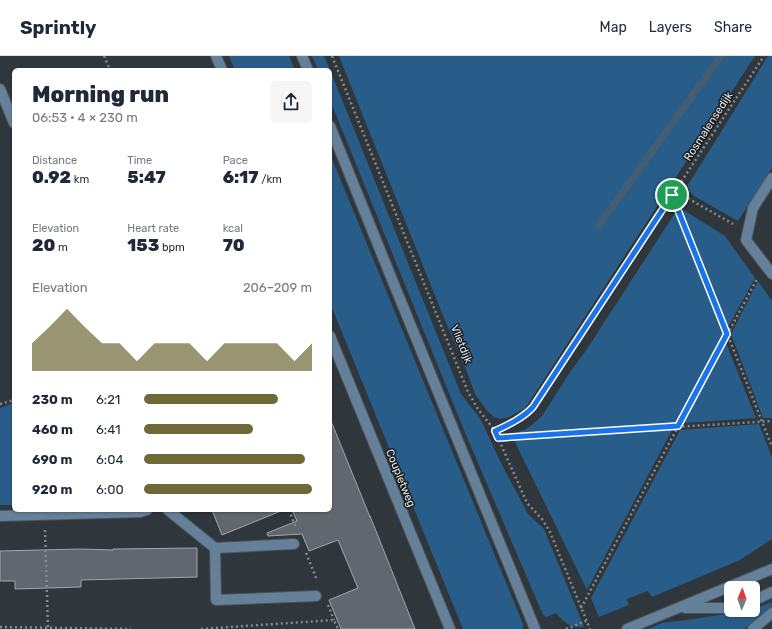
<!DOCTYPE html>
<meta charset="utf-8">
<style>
:root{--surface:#fff;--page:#f6f6f7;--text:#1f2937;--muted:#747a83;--line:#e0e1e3;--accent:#6f6937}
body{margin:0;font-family:Rubik,sans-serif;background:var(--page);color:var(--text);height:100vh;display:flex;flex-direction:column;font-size:15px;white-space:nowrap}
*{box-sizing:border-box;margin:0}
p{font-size:13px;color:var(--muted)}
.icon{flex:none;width:22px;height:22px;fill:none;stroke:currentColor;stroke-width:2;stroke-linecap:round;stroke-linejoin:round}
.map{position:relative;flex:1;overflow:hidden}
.drawer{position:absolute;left:12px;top:12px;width:320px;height:444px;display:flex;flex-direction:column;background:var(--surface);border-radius:6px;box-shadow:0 1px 3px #0004}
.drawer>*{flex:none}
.needle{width:26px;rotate:2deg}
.fabs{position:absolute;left:724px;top:525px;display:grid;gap:8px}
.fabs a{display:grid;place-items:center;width:36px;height:36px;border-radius:6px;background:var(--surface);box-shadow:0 1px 3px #0004;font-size:20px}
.pin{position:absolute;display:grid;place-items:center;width:34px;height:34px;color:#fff;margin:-17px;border:2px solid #fff;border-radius:50%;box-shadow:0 1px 4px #0007}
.round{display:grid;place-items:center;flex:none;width:42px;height:42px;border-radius:6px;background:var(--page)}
.headline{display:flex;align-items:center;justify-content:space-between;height:68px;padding:0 20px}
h1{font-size:22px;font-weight:800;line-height:30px}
.metrics{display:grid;grid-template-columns:repeat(3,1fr);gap:6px;height:68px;padding:4px 20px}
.metrics div{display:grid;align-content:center}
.metrics b{font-size:17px;font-weight:800}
.metrics small{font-size:11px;font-weight:400}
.metrics p{font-size:11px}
.chart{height:112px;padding:8px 20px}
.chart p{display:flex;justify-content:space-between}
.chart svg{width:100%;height:72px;margin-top:4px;fill:var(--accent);opacity:.7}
ul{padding:0 20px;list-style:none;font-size:13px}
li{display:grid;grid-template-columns:64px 48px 1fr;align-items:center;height:30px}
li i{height:10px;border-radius:5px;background:var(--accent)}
header{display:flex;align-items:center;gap:24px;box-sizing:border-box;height:56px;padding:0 20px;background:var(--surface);border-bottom:1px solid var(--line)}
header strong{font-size:19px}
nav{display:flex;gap:22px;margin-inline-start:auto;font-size:14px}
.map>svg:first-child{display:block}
</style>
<header>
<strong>Sprintly</strong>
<nav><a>Map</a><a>Layers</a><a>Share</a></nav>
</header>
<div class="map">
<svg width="772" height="573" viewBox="0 0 772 573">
<rect width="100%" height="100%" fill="#2f363c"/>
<g fill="#295d89">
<path d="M 229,0 L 289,0 L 295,14 L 235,14 Z"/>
<path d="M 312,0 L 324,0 L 330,14 L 318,14 Z"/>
<path d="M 339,0 L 755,0 L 528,348 L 524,353 L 509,361 L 500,363 L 494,361 L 487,355 L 475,338 L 464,308 L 444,262 Z"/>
<path d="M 768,0 L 772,0 L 772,112 L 738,165 L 694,140 L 689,135 L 688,129 Z"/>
<path d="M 330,14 L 461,338 L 481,364 L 501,407 L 528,458 L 544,473 L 584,571 C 571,571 565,568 556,557 L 546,561 L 543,559 L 466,379 L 330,44 Z"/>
<path d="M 330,98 L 523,568 L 523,573 L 463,573 L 330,247 Z"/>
<path d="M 682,153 L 725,180 L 755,222 L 728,271 Z"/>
<path d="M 675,157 L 724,279 L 676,368 L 515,378 L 526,373 L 533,368 L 542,360 L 570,316 L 585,296 Z"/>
<path d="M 758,225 L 772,245 L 772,362 L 763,362 L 731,278 Z"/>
<path d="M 726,287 L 756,362 L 684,367 Z"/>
<path d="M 14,347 L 14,449 L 0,449 L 0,352 Z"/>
<path d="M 759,368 L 772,402 L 772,483 L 740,504 L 652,541 L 648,535 L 627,543 L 629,549 L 599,561 L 591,542 L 680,374 Z"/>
<path d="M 672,374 L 587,534 L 514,384 Z"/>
<path d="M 772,546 L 772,552 L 744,573 L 648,573 L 662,567 L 693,563 L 753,554 L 753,553 Z"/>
</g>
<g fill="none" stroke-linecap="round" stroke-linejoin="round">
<path stroke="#445d72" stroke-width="7" d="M 599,169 L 721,0"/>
</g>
<g fill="#60676e" stroke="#9fa7af">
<path d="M 330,365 L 331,365 L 370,461 L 370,460 L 415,573 L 341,573 L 329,544 L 358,532 L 338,484 L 309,495 L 302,478 L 268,480 L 267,477 L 297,465 L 292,454 L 330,454 Z"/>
<path d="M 212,454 L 281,454 L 281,455 L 222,479 Z"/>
<path d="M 197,492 L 197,521 L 81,524 L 81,531 L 15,533 L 15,525 L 0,525 L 0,495 L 80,493 L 113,494 L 113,493 Z"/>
</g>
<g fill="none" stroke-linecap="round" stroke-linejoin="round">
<g stroke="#4b5258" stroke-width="12">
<g id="minor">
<path d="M 216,0 L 222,14"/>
<path d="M 302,0 L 308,14"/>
<path d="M 0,33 L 14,67"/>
<path d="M 330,70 L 391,221 L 535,573"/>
<path d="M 772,122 L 753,152 L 746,184 L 772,218"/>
<path d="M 330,280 L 450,573"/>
<path d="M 168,454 L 215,492 L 216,544 L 316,540"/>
<path d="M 0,460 L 140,456 L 147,454"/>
<path d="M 215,492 L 294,488"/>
<path d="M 753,545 L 772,536"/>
<path d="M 685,552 L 731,552"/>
<path d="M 627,573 L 772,513"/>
<path d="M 753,573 L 772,557"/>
</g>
</g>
<g stroke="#848a8f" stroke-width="2.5" stroke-dasharray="2 3" stroke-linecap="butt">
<path d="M 104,0 L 110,14"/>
<path d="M 332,0 L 468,336 L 478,353 L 495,375 L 527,447 L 542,463 L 550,476 L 590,573"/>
<path d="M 675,135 L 733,168"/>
<path d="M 673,140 L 772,391"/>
<path d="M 0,348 L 14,344"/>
<path d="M 495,375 C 508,369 523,362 533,351 L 764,0"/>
<path d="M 498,382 L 772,365"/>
<path d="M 289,454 L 296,472"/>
<path d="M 45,474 L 48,573"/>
<path d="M 306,497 L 317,524"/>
<path d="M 328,549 L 334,564"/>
<path d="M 581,552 L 757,223"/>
<path d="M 0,571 L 131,573"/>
<path d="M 201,573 L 334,564 L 338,573"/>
<path d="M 566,573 L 586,565"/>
</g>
<use href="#minor" stroke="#658099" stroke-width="10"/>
</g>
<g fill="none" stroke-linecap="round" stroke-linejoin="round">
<g stroke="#fff" stroke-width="8">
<path id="route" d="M 672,139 L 727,278 L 678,370 L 498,382 L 495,375 C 508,369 523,362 533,351 Z"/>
</g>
<use href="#route" stroke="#1a73e8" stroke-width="5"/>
</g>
<g text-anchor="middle" stroke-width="3" stroke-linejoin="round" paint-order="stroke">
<g font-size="11" fill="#e0e4e8" stroke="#1a1d20">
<text transform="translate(708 70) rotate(-57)" y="4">Rosmalensedijk</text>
<text transform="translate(462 288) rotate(68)" y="4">Vlietdijk</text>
<text transform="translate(401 422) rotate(68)" y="4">Coupletweg</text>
</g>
</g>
</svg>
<div class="fabs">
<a><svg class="needle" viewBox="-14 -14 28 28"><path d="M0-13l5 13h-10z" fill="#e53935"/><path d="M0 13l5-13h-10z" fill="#747a83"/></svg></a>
</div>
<div class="pin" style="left:672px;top:139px;background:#1e9e55"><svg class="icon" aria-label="arrive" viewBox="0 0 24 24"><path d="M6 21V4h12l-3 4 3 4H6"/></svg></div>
<section class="drawer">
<div class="headline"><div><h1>Morning run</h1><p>06:53 · 4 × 230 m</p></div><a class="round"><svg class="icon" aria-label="share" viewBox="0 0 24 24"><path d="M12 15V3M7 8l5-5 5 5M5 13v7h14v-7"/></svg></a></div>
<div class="metrics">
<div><p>Distance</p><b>0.92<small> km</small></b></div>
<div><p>Time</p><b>5:47</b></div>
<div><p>Pace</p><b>6:17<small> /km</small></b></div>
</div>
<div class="metrics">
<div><p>Elevation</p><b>20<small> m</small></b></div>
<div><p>Heart rate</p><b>153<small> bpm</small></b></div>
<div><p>kcal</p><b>70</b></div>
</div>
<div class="chart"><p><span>Elevation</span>206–209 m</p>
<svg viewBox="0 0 160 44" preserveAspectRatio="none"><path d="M0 44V27L10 17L20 6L30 17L40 27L50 27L60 38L70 27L80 27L90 27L100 38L110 27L120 27L130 27L140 27L150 38L160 27V44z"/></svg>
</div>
<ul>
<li><b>230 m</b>6:21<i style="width:80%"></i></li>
<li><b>460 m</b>6:41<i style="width:65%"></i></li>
<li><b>690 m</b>6:04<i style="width:96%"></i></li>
<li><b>920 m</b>6:00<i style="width:100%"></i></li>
</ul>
</section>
</div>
